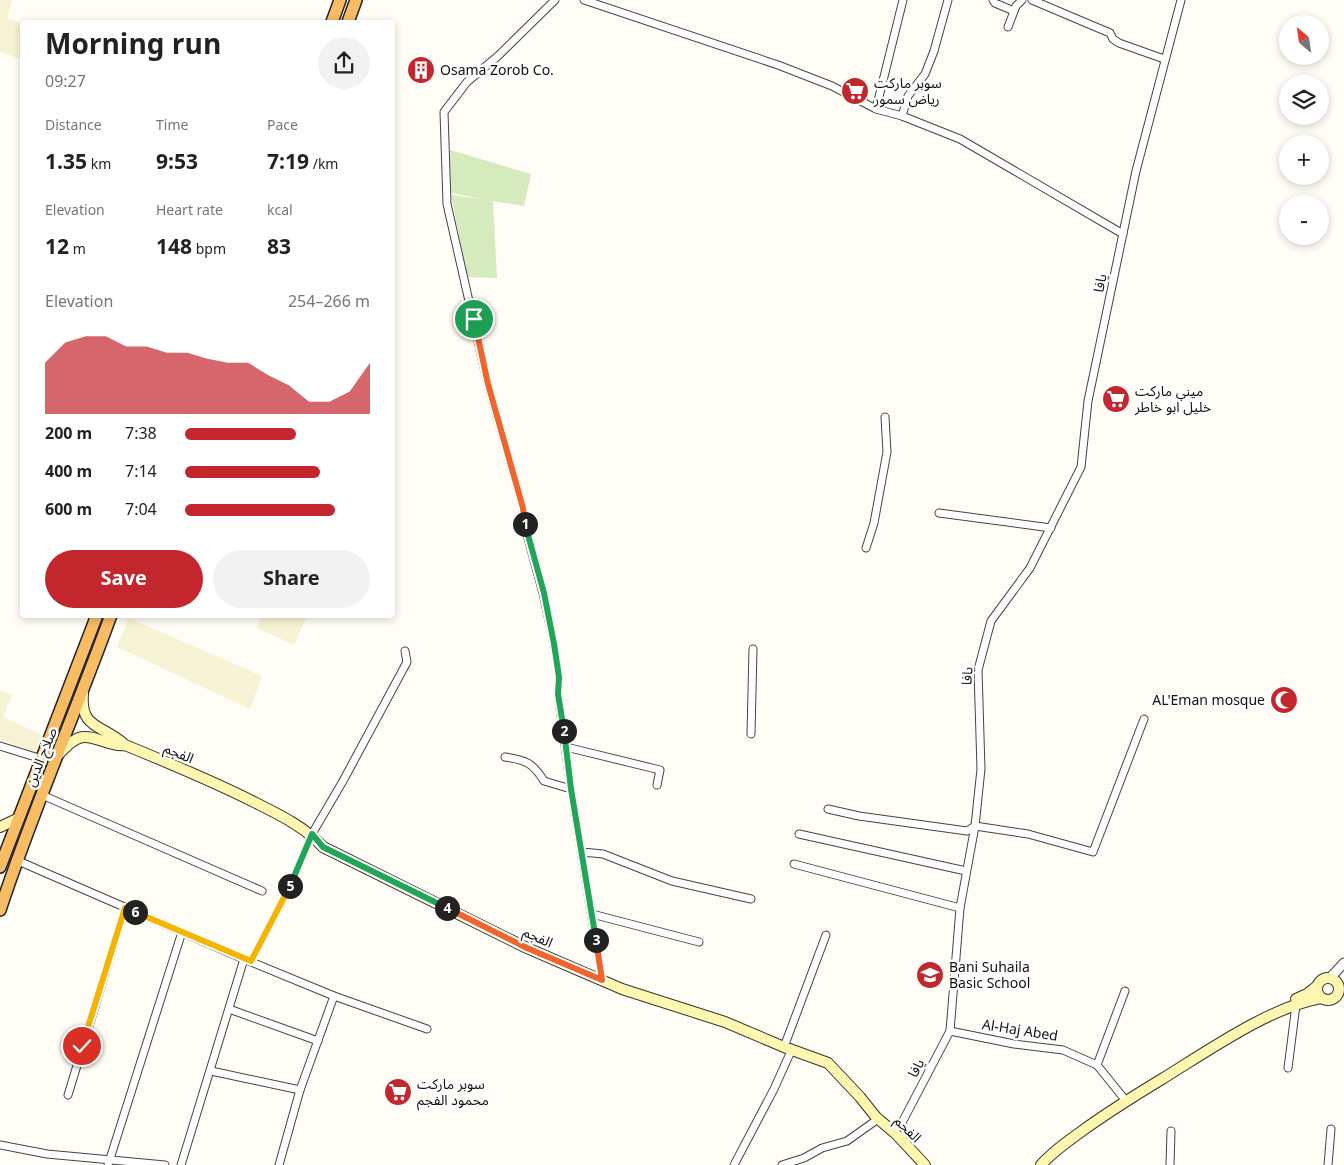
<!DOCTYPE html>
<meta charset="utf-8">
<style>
:root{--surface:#fff;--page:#f2f2f2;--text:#222;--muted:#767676;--accent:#c4262e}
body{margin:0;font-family:Georgia,"Noto Sans Arabic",serif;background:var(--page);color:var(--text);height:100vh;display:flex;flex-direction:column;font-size:19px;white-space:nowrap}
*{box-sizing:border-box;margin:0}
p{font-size:16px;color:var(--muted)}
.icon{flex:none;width:28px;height:28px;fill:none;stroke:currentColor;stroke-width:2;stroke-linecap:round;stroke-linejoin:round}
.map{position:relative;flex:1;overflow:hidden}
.side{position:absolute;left:20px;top:20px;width:375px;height:598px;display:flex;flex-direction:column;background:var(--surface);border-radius:5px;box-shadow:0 2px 8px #0003}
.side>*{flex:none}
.needle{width:32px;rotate:331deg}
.tools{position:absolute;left:1279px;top:15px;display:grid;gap:10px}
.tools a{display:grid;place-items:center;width:50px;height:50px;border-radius:50%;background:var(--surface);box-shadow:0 2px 8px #0003;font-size:25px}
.pin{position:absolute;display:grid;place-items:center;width:42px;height:42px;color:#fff;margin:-21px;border:2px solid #fff;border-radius:50%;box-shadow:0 1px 5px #0007}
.km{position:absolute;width:25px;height:25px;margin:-12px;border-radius:50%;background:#222;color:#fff;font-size:14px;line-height:25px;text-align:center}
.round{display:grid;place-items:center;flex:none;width:52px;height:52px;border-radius:26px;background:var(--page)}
.summary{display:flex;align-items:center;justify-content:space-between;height:85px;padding:0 25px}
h1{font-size:28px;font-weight:700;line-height:38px}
.stats{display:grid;grid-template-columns:repeat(3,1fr);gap:8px;height:85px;padding:5px 25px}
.stats div{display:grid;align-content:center}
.stats b{font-size:21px;font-weight:700}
.stats small{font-size:14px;font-weight:400}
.stats p{font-size:14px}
.chart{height:140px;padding:10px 25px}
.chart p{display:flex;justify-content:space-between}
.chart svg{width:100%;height:90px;margin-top:5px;fill:var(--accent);opacity:.7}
.button{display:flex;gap:10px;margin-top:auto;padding:10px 25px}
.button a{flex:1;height:58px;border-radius:30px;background:var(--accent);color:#fff;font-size:20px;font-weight:700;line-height:58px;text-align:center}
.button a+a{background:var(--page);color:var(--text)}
ul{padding:0 25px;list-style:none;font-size:16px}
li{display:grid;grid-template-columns:80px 60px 1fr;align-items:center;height:38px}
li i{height:12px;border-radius:6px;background:var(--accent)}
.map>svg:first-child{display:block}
</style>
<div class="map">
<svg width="1344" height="1165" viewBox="0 0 1344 1165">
<rect width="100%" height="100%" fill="#fffdf5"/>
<g fill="#f6f3d4">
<path d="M 0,0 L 12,0 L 7,18 L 22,24 L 22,55 L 21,59 L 0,52 Z"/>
<path d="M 262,615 L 304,615 L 307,616 L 294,645 L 257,628 Z"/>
<path d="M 129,618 L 262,676 L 250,709 L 117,647 Z"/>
<path d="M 0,691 L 12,695 L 3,717 L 42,735 L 35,753 L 0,739 Z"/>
</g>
<path fill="#d5ebbd" d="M 450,150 L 531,174 L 524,206 L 493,201 L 497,278 L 467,277 L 451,195 L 483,199 L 451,193 Z"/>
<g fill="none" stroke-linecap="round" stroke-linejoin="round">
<g stroke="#444" stroke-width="9">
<g id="minor">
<path d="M 555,0 L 498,56 L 467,82 L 444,112 L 447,204 L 488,385 L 523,508 L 525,527 L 543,593 L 554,644 L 559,677 L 558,694 L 571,789 L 602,980"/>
<path d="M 584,0 L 778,65 L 832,86 L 876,109 L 902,116 L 960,139 L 1123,234"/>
<path d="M 993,0 L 995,3 L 1014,11"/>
<path d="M 1032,0 L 1110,33 L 1113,39 L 1119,43 L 1164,59"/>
<path d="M 1008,27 L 1016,6 L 1022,0"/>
<path d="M 876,109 L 903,0"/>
<path d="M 902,116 L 908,96 L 925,74 L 934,51 L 948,0"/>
<path d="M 939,513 L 1051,528"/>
<path d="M 866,548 L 874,523 L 887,452 L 885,417"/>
<path d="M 751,734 L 753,649"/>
<path d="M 0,746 L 42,759"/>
<path d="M 566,747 L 660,770 L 657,785"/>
<path d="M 505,757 C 526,760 533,763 544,781 L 571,789"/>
<path d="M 42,795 L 262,891"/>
<path d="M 828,809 L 859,816 L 967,831 L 975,826 L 1028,834 L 1093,852 L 1144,719"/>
<path d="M 799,834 L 966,871"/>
<path d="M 582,852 L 603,854 L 672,881 L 751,899"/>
<path d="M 16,860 L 244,959 L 334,996 L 427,1029"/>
<path d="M 794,864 L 960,908"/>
<path d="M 592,914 L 699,942"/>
<path d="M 251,961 L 291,884 L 312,834 L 343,781 L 407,662 L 405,651"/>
<path d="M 229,1009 L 318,1041"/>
<path d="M 950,1031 L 1014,1044 L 1063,1050 L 1097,1065 L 1126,1101"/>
<path d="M 784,1047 L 826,935"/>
<path d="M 1097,1065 L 1125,991"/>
<path d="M 1288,1068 L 1296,1005"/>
<path d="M 211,1071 L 300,1090"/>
<path d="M 68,1095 L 125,908"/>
<path d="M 896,1134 L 950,1031 L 960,908 L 975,826 L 981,769 L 978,670 L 991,621 L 1030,568 L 1081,467 L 1088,401 L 1136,171 L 1181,0"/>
<path d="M 0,1145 L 47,1154 L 165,1165"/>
<path d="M 108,1165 L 182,932"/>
<path d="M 181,1165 L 244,959"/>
<path d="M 279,1165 L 300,1090 L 334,996"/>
<path d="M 734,1165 L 774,1089 L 792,1049"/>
<path d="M 782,1165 L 804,1158 L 822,1148 L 847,1141 L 878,1119"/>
<path d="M 1170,1165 L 1171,1131"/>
<path d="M 1328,1165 L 1331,1129"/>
</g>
</g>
<g stroke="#444" stroke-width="11">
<path id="tertiary" d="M 1330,978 L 1344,963"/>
</g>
<g stroke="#333" stroke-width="12">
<g id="secondary">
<path d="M 83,694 C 80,730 103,724 125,745 C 169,763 213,781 256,803 C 280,815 305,827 323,847 L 527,948 L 622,989 L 725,1022 L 784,1047 L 828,1063 L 860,1097 L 876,1117 L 896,1134 L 925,1165"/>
<path d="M 59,754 C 78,733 83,734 109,743 C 114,744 119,746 125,745"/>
<path d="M 0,827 L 19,818"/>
<circle cx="1328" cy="989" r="11"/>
<path d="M 1296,999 L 1307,994 L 1316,987"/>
<path d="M 1041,1165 C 1053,1151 1067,1142 1082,1131 C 1108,1112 1134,1096 1162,1079 C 1206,1052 1270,1007 1321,998"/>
</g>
</g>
<g stroke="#222" stroke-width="14">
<g id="trunk">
<path d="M 332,22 L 340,0"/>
<path d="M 348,22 L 356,0"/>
<path d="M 0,867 L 97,615"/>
<path d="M 0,910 C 33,810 75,714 111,615"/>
</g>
</g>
<use href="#minor" stroke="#fff" stroke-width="7"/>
<use href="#tertiary" stroke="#fff" stroke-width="9"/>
<use href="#secondary" stroke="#fff6b0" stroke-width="10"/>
<use href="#trunk" stroke="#f7bc64" stroke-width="11"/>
</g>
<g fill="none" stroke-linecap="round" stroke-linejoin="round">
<g stroke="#fff" stroke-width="10">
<path id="split-1" d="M 474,319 L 488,384 L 523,508 L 525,524"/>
</g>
<g stroke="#fff" stroke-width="10">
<path id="split-2" d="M 525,524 L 544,593 L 554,644 L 559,677 L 558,694 L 564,731"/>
</g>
<g stroke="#fff" stroke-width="10">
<path id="split-3" d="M 564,731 L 571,789 L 596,940"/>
</g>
<g stroke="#fff" stroke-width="10">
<path id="split-4" d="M 447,908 L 527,948 L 602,980 L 596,940"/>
</g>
<g stroke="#fff" stroke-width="10">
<path id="split-5" d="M 290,886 L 312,834 L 323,847 L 447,908"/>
</g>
<g stroke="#fff" stroke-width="10">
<path id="split-6" d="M 135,912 L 251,961 L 290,886"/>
</g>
<g stroke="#fff" stroke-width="10">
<path id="split-7" d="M 82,1046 L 125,908 L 135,912"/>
</g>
<use href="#split-1" stroke="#f0652b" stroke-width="6"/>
<use href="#split-2" stroke="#22a559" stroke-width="6"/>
<use href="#split-3" stroke="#22a559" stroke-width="6"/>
<use href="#split-4" stroke="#f0652b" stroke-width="6"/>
<use href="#split-5" stroke="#22a559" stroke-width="6"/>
<use href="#split-6" stroke="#f5b400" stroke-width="6"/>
<use href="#split-7" stroke="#f5b400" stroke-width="6"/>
</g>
<defs>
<g id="building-disc" transform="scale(1.4375)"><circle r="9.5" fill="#c4262e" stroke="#fff"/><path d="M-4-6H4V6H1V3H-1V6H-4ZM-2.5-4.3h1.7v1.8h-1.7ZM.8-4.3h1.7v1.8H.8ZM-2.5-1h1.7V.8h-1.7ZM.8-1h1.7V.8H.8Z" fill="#fff"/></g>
<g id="supermarket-disc" transform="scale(1.4375)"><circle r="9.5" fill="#c4262e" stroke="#fff"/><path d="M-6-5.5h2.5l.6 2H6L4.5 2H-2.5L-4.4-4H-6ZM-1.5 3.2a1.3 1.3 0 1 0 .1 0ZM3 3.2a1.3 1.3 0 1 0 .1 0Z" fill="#fff"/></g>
<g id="mosque-disc" transform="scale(1.4375)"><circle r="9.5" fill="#c4262e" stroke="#fff"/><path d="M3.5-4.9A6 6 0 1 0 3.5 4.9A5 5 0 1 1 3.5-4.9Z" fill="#fff"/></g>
<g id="school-disc" transform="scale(1.4375)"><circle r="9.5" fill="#c4262e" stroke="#fff"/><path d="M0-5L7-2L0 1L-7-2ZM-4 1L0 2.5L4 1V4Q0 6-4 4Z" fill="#fff"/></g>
</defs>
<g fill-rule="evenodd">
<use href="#building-disc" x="421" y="70"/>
<use href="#supermarket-disc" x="855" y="91"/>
<use href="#supermarket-disc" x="1116" y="399"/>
<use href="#mosque-disc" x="1284" y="700"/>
<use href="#school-disc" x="930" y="975"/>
<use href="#supermarket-disc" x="398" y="1092"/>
</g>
<g text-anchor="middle" stroke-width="5" stroke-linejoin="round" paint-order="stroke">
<g font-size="14" fill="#111" stroke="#fff" text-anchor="start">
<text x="440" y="75">Osama Zorob Co.</text>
<text x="874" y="88">سوبر ماركت<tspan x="874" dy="16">رياض سمور</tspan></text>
<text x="1135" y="396">ميني ماركت<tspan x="1135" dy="16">خليل ابو خاطر</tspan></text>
<text x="1265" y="705" text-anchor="end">AL'Eman mosque</text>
<text x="949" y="972">Bani Suhaila<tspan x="949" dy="16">Basic School</tspan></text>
<text x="417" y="1089">سوبر ماركت<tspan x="417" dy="16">محمود الفجم</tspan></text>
</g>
<g font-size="14" fill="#111" stroke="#fff">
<text transform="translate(1100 283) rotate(-78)" y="5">يافا</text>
<text transform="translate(967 676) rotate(-86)" y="5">يافا</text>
<text transform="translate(179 753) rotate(23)" y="5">الفجم</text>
<text transform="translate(41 757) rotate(-68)" y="5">صلاح الدين</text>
<text transform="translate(538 937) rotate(24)" y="5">الفجم</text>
<text transform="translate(1020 1030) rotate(9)" y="5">Al-Haj Abed</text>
<text transform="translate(916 1068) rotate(-62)" y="5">يافا</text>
<text transform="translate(908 1129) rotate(45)" y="5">الفجم</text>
</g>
</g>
</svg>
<div class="tools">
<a><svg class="needle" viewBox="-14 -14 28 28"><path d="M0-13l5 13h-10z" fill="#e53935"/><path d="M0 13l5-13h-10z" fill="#767676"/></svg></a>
<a><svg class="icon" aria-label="layers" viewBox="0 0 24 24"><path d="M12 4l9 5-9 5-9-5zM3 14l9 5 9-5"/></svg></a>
<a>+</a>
<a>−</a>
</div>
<div class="pin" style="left:474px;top:319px;background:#1e9e55"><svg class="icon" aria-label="arrive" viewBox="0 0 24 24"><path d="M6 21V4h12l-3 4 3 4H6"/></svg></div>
<div class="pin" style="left:82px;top:1046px;background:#d93025"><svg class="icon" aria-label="check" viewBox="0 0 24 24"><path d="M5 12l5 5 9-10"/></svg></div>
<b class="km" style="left:525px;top:524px">1</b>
<b class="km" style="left:564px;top:731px">2</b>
<b class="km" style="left:596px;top:940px">3</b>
<b class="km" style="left:447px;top:908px">4</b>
<b class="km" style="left:290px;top:886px">5</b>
<b class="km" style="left:135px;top:912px">6</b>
<section class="side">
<div class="summary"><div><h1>Morning run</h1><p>09:27</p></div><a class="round"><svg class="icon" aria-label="share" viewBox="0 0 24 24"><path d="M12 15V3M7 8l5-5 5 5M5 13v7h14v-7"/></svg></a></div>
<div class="stats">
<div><p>Distance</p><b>1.35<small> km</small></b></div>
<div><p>Time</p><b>9:53</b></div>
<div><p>Pace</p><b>7:19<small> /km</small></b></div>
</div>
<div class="stats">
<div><p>Elevation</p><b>12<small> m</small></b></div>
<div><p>Heart rate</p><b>148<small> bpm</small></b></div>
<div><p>kcal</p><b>83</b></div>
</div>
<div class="chart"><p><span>Elevation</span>254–266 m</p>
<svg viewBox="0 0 160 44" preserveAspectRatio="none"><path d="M0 44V19L10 9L20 6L30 6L40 11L50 11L60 14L70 14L80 17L90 19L100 19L110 25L120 30L130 38L140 38L150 33L160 19V44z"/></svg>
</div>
<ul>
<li><b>200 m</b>7:38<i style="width:60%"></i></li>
<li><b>400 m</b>7:14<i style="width:73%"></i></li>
<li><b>600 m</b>7:04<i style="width:81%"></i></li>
</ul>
<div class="button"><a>Save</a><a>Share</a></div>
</section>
</div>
